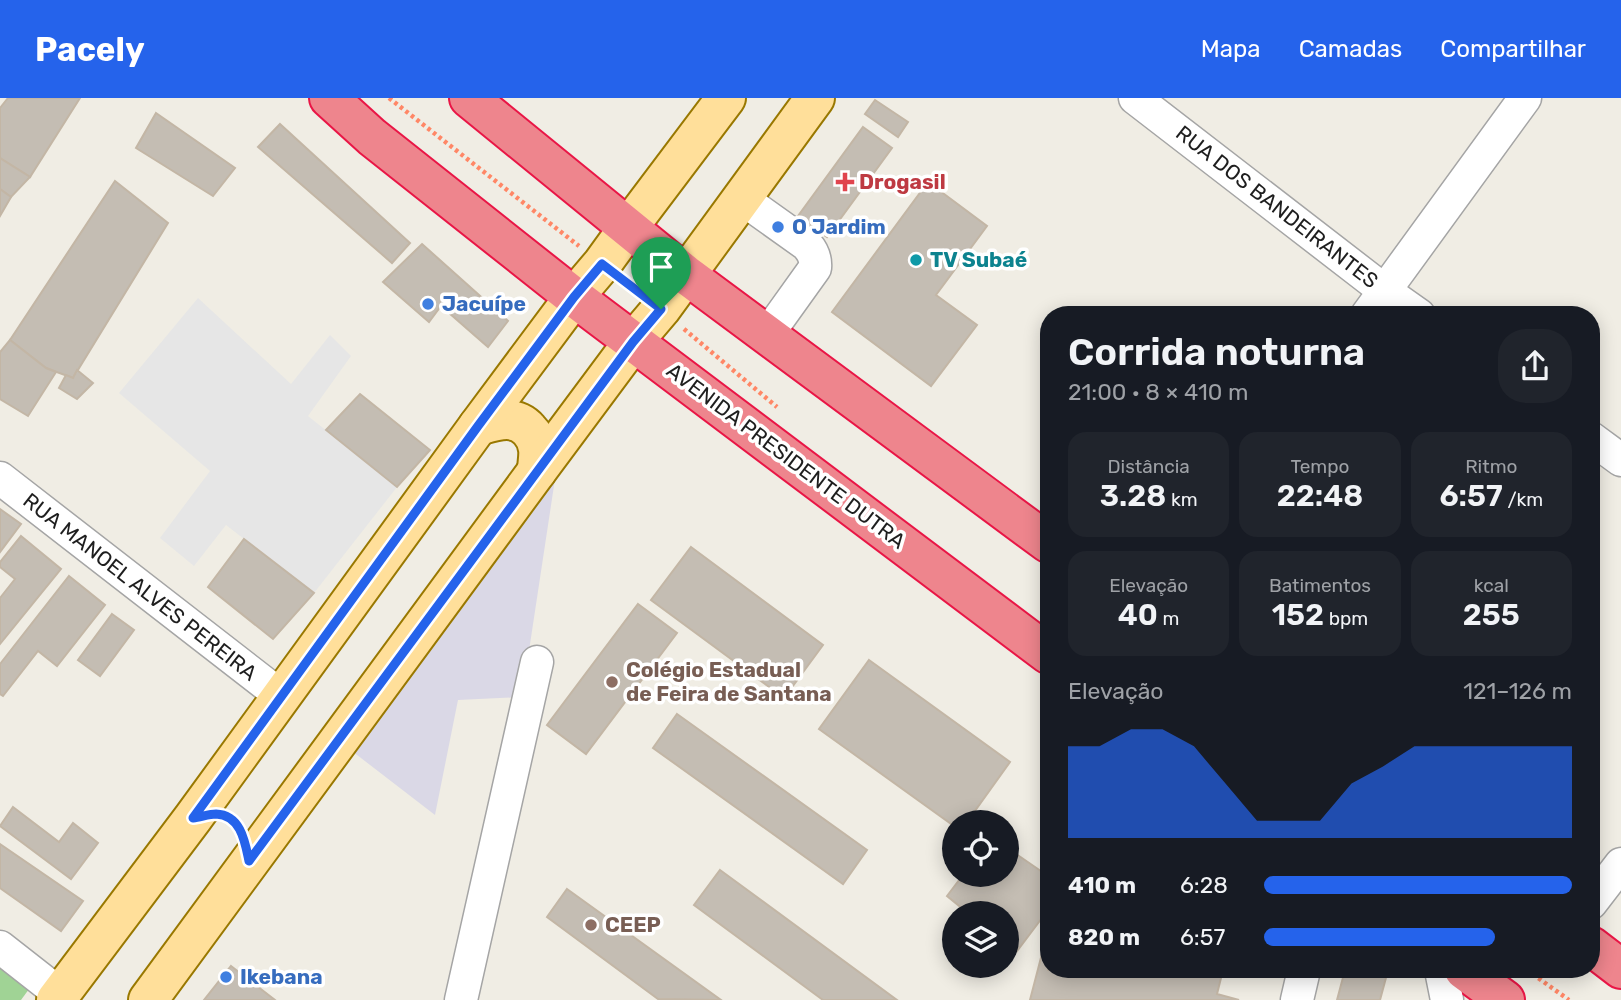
<!DOCTYPE html>
<html lang="pt">
<meta charset="utf-8">
<style>
:root{--surface:#171b24;--page:#20242c;--text:#f1f3f6;--muted:#9ea1a6;--accent:#2563eb}
body{margin:0;font-family:Rubik,sans-serif;background:var(--page);color:var(--text);height:100vh;display:flex;flex-direction:column;font-size:26px;white-space:nowrap}
*{box-sizing:border-box;margin:0}
p{font-size:23px;color:var(--muted)}
.icon{flex:none;width:38px;height:38px;fill:none;stroke:currentColor;stroke-width:2;stroke-linecap:round;stroke-linejoin:round}
.map{position:relative;flex:1;overflow:hidden}
.panel{position:absolute;left:1040px;top:208px;width:560px;height:672px;display:flex;flex-direction:column;background:var(--surface);border-radius:28px;box-shadow:0 4px 18px #0003}
.panel>*{flex:none}
.buttons{position:absolute;left:942px;top:712px;display:grid;gap:14px}
.buttons a{display:grid;place-items:center;width:77px;height:77px;border-radius:50%;background:var(--surface);box-shadow:0 4px 18px #0003;font-size:35px}
.pin{position:absolute;display:grid;place-items:center;width:60px;height:60px;color:#fff;margin:-72px -30px;border-radius:50% 50% 50% 0;rotate:-45deg;box-shadow:0 0 7px #0007}
.pin .icon{rotate:45deg}
.round{display:grid;place-items:center;flex:none;width:74px;height:74px;border-radius:28px;background:var(--page)}
.summary{display:flex;align-items:center;justify-content:space-between;height:119px;padding:0 28px}
h1{font-size:38px;font-weight:600;line-height:52px}
.figures{display:grid;grid-template-columns:repeat(3,1fr);gap:10px;height:119px;padding:7px 28px}
.figures div{display:grid;align-content:center;border-radius:18px;background:var(--page);text-align:center}
.figures b{font-size:30px;font-weight:600}
.figures small{font-size:19px;font-weight:400}
.figures p{font-size:19px}
.chart{height:196px;padding:14px 28px}
.chart p{display:flex;justify-content:space-between}
.chart svg{width:100%;height:126px;margin-top:7px;fill:var(--accent);opacity:.7}
ul{padding:0 28px;list-style:none;font-size:23px}
li{display:grid;grid-template-columns:112px 84px 1fr;align-items:center;height:52px}
li i{height:18px;border-radius:9px;background:var(--accent)}
header{display:flex;align-items:center;gap:42px;box-sizing:border-box;height:98px;padding:0 35px;background:var(--accent);color:#fff}
header strong{font-size:33px}
nav{display:flex;gap:38px;margin-inline-start:auto;font-size:24px}
.map>svg:first-child{display:block}
</style>
<header>
<strong>Pacely</strong>
<nav><a>Mapa</a><a>Camadas</a><a>Compartilhar</a></nav>
</header>
<div class="map">
<svg width="1621" height="902" viewBox="0 0 1621 902">
<rect width="100%" height="100%" fill="#f0ede4"/>
<path fill="#a0d395" d="M 0,861 L 32,887 L 21,902 L 0,902 Z"/>
<path fill="#e6e6e6" d="M 198,200 L 291,286 L 330,237 L 351,258 L 308,318 L 397,389 L 314,495 L 226,427 L 194,468 L 160,440 L 210,373 L 119,295 Z"/>
<path fill="#dad8e6" d="M 560,348 L 522,599 L 458,602 L 435,717 L 348,650 Z"/>
<g fill="#c4bdb3" stroke="#c3b6a5" stroke-width="2">
<path d="M 8,0 L 80,0 L 30,79 L 0,60 L 0,10 Z"/>
<path d="M 875,2 L 908,24 L 898,39 L 865,16 Z"/>
<path d="M 156,15 L 235,70 L 213,98 L 136,50 Z"/>
<path d="M 280,26 L 410,145 L 392,165 L 258,49 Z"/>
<path d="M 863,29 L 892,50 L 827,139 L 798,118 Z"/>
<path d="M 0,60 L 30,79 L 11,99 L 0,91 Z"/>
<path d="M 115,83 L 168,125 L 73,280 L 46,270 L 10,242 Z"/>
<path d="M 928,84 L 987,128 L 936,197 L 977,227 L 931,288 L 832,214 Z"/>
<path d="M 0,91 L 11,99 L 0,118 Z"/>
<path d="M 422,146 L 508,223 L 488,249 L 441,208 L 429,224 L 383,184 Z"/>
<path d="M 10,242 L 46,270 L 56,274 L 28,318 L 0,301 L 0,254 Z"/>
<path d="M 77,272 L 93,285 L 77,301 L 59,290 L 66,277 L 73,280 Z"/>
<path d="M 360,296 L 430,352 L 397,389 L 326,332 Z"/>
<path d="M 0,411 L 21,426 L 0,454 Z"/>
<path d="M 21,438 L 61,471 L 0,546 L 0,500 L 15,481 L 0,469 L 0,464 Z"/>
<path d="M 244,441 L 314,495 L 273,541 L 208,489 Z"/>
<path d="M 691,449 L 823,547 L 784,600 L 651,502 Z"/>
<path d="M 69,478 L 105,507 L 57,568 L 38,553 L 3,598 L 0,596 L 0,566 Z"/>
<path d="M 638,506 L 677,535 L 586,656 L 547,627 Z"/>
<path d="M 112,516 L 134,532 L 100,578 L 78,562 Z"/>
<path d="M 869,562 L 1010,664 L 967,724 L 954,724 L 954,728 L 819,631 Z"/>
<path d="M 677,616 L 867,752 L 843,786 L 653,650 Z"/>
<path d="M 13,709 L 59,744 L 73,725 L 98,745 L 71,781 L 0,728 Z"/>
<path d="M 0,746 L 83,803 L 61,833 L 0,790 Z"/>
<path d="M 1006,749 L 1048,778 L 1048,812 L 1017,853 L 1006,845 L 1006,816 L 969,816 L 947,798 L 963,777 L 1006,777 Z"/>
<path d="M 720,772 L 897,902 L 823,902 L 694,807 Z"/>
<path d="M 567,791 L 721,902 L 658,901 L 547,819 Z"/>
<path d="M 1043,852 L 1048,853 L 1048,872 L 1223,872 L 1217,896 L 1239,902 L 1030,902 Z"/>
<path d="M 231,868 L 275,902 L 204,902 Z"/>
<path d="M 1345,872 L 1379,872 L 1387,876 L 1380,902 L 1337,902 Z"/>
</g>
<g fill="none" stroke-linecap="round" stroke-linejoin="round">
<g stroke="#a5a5a5" stroke-width="35">
<g id="minor">
<path d="M 1135,0 L 1385,193 L 1419,217"/>
<path d="M 741,100 L 807,147 C 813,154 816,160 815,170 L 767,237"/>
<path d="M 1367,217 L 1525,0"/>
<path d="M 1591,340 L 1621,362"/>
<path d="M 0,380 L 281,598"/>
<path d="M 1591,805 L 1621,766"/>
<path d="M 0,849 L 60,896"/>
<path d="M 1441,872 L 1447,902"/>
<path d="M 461,902 L 537,564"/>
<path d="M 1297,902 L 1304,872"/>
</g>
</g>
<g stroke="#997800" stroke-width="42">
<g id="major">
<path d="M 478,328 C 496,323 515,316 529,332 C 534,337 537,344 538,351 C 539,358 537,366 537,373"/>
<path d="M 56,902 L 193,720 L 478,328 L 574,199 L 602,166 L 628,130 L 726,0"/>
<path d="M 148,902 L 537,373 L 633,244 L 661,211 L 815,0"/>
</g>
</g>
<g stroke="#e91646" stroke-width="42">
<g id="highway">
<path d="M 329,0 L 372,39 L 574,199 L 1048,556"/>
<path d="M 469,0 L 685,176 L 1048,445"/>
<path d="M 1591,848 L 1621,871"/>
<path d="M 1464,872 L 1505,902"/>
</g>
</g>
<g stroke="#ff8766" stroke-width="4.5" stroke-dasharray="3.5 3.5" stroke-linecap="butt">
<path d="M 389,0 L 579,148"/>
<path d="M 684,231 L 777,309"/>
<path d="M 1527,872 L 1569,902"/>
</g>
<use href="#minor" stroke="#fff" stroke-width="32"/>
<use href="#major" stroke="#ffdf9a" stroke-width="38"/>
<use href="#highway" stroke="#ee858d" stroke-width="38"/>
</g>
<g fill="none" stroke-linecap="round" stroke-linejoin="round">
<g stroke="#fff" stroke-width="14">
<path id="route" d="M 602,166 L 661,211 L 633,244 L 249,763 C 245,744 241,717 216,716 C 209,716 201,719 193,720 L 478,328 L 574,199 Z"/>
</g>
<use href="#route" stroke="#2563eb" stroke-width="9"/>
</g>
<path fill="#e0444e" stroke="#fff" stroke-width="2.5" d="M841.5 73.5h7v7h7v7h-7v7h-7v-7h-7v-7h7z"/>
<g fill="#3f7fe0" stroke="#fff" stroke-width="2.5">
<circle cx="778" cy="129" r="7"/>
<circle cx="428" cy="206" r="7"/>
<circle cx="226" cy="879" r="7"/>
</g>
<circle fill="#0f9aa8" stroke="#fff" stroke-width="2.5" cx="916" cy="162" r="7"/>
<g fill="#8d6e63" stroke="#fff" stroke-width="2.5">
<circle cx="612" cy="584" r="7"/>
<circle cx="591" cy="827" r="7"/>
</g>
<g text-anchor="middle" stroke-width="7" stroke-linejoin="round" paint-order="stroke">
<g font-size="21" font-weight="bold" fill="#be3a42" stroke="#fff" text-anchor="start">
<text x="859" y="91">Drogasil</text>
</g>
<g font-size="21" fill="#1e1e1e" stroke="#fff">
<text transform="translate(1277 109) rotate(38)" y="7">RUA DOS BANDEIRANTES</text>
<text transform="translate(786 358) rotate(37)" y="7">AVENIDA PRESIDENTE DUTRA</text>
<text transform="translate(140 489) rotate(38)" y="7">RUA MANOEL ALVES PEREIRA</text>
</g>
<g font-size="21" font-weight="bold" fill="#366cbe" stroke="#fff" text-anchor="start">
<text x="792" y="136">O Jardim</text>
<text x="442" y="213">Jacuípe</text>
<text x="240" y="886">Ikebana</text>
</g>
<g font-size="21" font-weight="bold" fill="#0d838f" stroke="#fff" text-anchor="start">
<text x="930" y="169">TV Subaé</text>
</g>
<g font-size="21" font-weight="bold" fill="#785e54" stroke="#fff" text-anchor="start">
<text x="626" y="579">Colégio Estadual<tspan x="626" dy="24">de Feira de Santana</tspan></text>
<text x="605" y="834">CEEP</text>
</g>
</g>
</svg>
<div class="buttons">
<a><svg class="icon" aria-label="locate" viewBox="0 0 24 24"><circle cx="12" cy="12" r="6"/><path d="M12 2v4M12 18v4M2 12h4M18 12h4"/></svg></a>
<a><svg class="icon" aria-label="layers" viewBox="0 0 24 24"><path d="M12 4l9 5-9 5-9-5zM3 14l9 5 9-5"/></svg></a>
</div>
<div class="pin" style="left:661px;top:211px;background:#1e9e55"><svg class="icon" aria-label="arrive" viewBox="0 0 24 24"><path d="M6 21V4h12l-3 4 3 4H6"/></svg></div>
<section class="panel">
<div class="summary"><div><h1>Corrida noturna</h1><p>21:00 · 8 × 410 m</p></div><a class="round"><svg class="icon" aria-label="share" viewBox="0 0 24 24"><path d="M12 15V3M7 8l5-5 5 5M5 13v7h14v-7"/></svg></a></div>
<div class="figures">
<div><p>Distância</p><b>3.28<small> km</small></b></div>
<div><p>Tempo</p><b>22:48</b></div>
<div><p>Ritmo</p><b>6:57<small> /km</small></b></div>
</div>
<div class="figures">
<div><p>Elevação</p><b>40<small> m</small></b></div>
<div><p>Batimentos</p><b>152<small> bpm</small></b></div>
<div><p>kcal</p><b>255</b></div>
</div>
<div class="chart"><p><span>Elevação</span>121–126 m</p>
<svg viewBox="0 0 160 44" preserveAspectRatio="none"><path d="M0 44V12L10 12L20 6L30 6L40 12L50 25L60 38L70 38L80 38L90 25L100 19L110 12L120 12L130 12L140 12L150 12L160 12V44z"/></svg>
</div>
<ul>
<li><b>410 m</b>6:28<i style="width:100%"></i></li>
<li><b>820 m</b>6:57<i style="width:75%"></i></li>
</ul>
</section>
</div>
